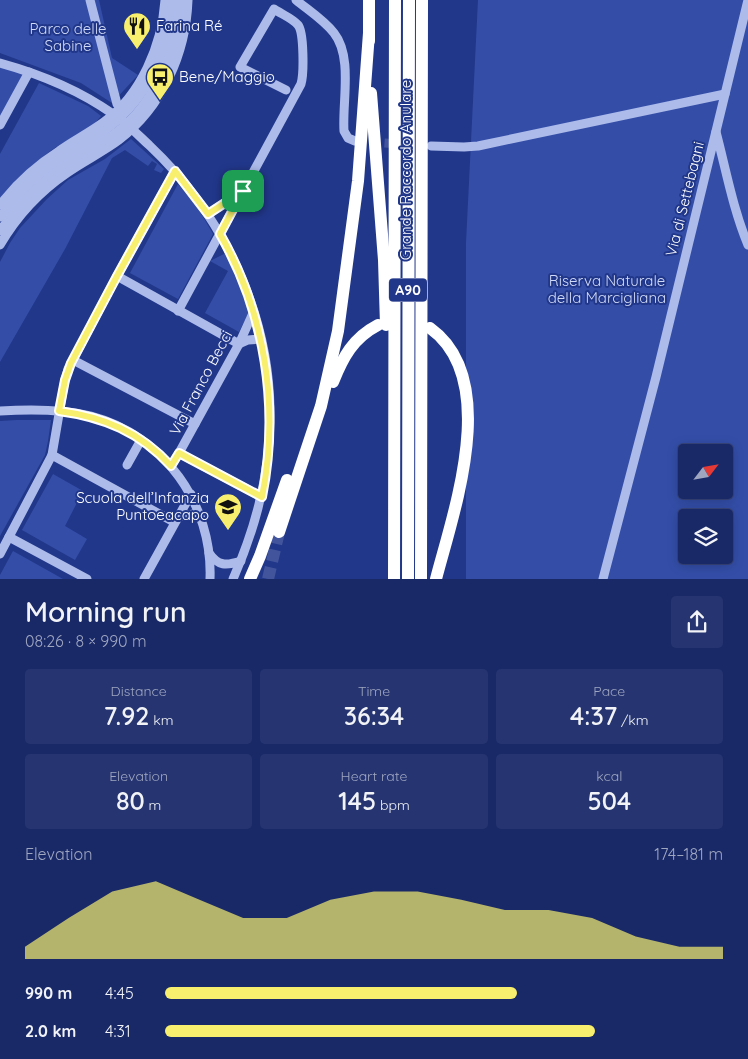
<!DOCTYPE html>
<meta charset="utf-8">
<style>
:root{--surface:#192968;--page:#263571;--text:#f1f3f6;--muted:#9fa6c0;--line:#37457c;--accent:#f8ef6e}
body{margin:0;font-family:Quicksand,sans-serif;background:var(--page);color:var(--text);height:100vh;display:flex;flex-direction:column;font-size:19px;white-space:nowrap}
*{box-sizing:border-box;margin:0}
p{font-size:16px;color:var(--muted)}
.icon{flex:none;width:28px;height:28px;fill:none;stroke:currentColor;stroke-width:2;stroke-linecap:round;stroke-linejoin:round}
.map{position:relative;height:579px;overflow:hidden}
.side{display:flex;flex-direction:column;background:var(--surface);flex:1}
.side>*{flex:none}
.needle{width:32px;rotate:59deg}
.tools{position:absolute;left:678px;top:444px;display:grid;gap:10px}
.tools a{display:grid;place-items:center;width:55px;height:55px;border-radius:5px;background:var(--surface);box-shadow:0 2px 12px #0003,0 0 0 1px var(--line);font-size:25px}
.pin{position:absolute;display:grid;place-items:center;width:42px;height:42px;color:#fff;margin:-21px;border-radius:10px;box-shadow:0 2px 8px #0006}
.round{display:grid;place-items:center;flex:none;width:52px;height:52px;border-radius:5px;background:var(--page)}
.overview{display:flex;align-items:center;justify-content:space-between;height:85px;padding:0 25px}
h1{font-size:28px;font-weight:600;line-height:38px}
.metrics{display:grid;grid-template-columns:repeat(3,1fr);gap:8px;height:85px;padding:5px 25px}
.metrics div{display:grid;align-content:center;border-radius:5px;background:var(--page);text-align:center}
.metrics b{font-size:25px;font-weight:600}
.metrics small{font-size:14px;font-weight:400}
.metrics p{font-size:14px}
.chart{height:140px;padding:10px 25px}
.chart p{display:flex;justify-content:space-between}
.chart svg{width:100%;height:90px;margin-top:5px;fill:var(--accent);opacity:.7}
ul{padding:0 25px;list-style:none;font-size:16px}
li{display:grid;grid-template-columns:80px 60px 1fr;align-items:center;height:38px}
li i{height:12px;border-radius:6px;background:var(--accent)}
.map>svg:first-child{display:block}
</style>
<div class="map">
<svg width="748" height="579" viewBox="0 0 748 579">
<rect width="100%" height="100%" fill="#21378a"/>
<g fill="#344ea8" fill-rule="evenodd">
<path d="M 0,0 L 99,0 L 112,58 L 138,75 L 112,103 L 81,83 L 0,53 Z"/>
<path d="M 478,0 L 748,0 L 748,579 L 466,579 L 466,243 ZM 686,452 L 724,452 L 724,490 L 686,490 ZM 686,518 L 724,518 L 724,555 L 686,555 Z"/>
<path d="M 0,66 L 22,73 L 23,75 L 0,120 Z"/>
<path d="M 39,83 L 88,106 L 101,116 C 91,130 70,138 56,147 C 34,162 17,179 0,198 L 0,154 Z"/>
<path d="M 131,139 L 164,169 L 161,173 L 154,170 L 157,164 L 152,161 L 148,166 L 125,150 L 112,158 L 65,249 L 0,362 L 0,262 L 10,243 L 20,228 L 47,199 L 68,180 L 105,159 Z"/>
<path d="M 178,184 L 198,208 L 213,234 L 178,299 L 130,273 Z"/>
<path d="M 226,253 L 249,312 L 239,332 L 205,313 L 228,271 L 210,261 Z"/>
<path d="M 17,420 L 51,420 L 48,441 L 45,455 L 0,536 L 0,421 Z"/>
<path d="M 53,474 L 83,491 L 65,526 L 87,539 L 75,560 L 22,530 Z"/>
<path d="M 13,551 L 63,579 L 0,579 L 0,575 Z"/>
</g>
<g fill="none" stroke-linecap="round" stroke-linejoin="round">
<path stroke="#42559c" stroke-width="9" stroke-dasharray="9 4.5" stroke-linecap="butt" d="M 371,142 L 413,145"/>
<path stroke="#42559c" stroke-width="12" stroke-dasharray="12 6" stroke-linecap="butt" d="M 268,579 L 279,532"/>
<g stroke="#adbbeb" stroke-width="9">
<path d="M 90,0 L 117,104"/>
<path d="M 296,0 C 308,10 324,20 334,33 C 353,57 342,102 344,131 L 348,138 L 355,141"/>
<path d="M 0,63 C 40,74 79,90 113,114 C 127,123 138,135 150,146 C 222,214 269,311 270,411 C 271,470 257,525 233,579"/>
<path d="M 0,125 L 29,72"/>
<path d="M 716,132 C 726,170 733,209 748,245"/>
<path d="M 431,146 L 464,147 L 478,146 L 725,94"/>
<path d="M 0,205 C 16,184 37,165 59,151 C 73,141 89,133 104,122 C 141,95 162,45 165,0"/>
<path d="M 208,214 L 241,192"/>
<path d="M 0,217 C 17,195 37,174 60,159 C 76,148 93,140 108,128 C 148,97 170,50 173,0"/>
<path d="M 0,231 C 18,205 40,182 67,164 C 86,151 107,141 124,126 C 157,97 180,43 180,0"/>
<path d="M 0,245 C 17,216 39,192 67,173 C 84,161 103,152 119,140 C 162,107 186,54 188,0"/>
<path d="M 117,276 L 239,344"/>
<path d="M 178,311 L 301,84 C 304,74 304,32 298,25 C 292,18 281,14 274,9 L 240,67 L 286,90"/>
<path d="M 239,344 L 248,340 L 261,339"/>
<path d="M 73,360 L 195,424"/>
<path d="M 0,411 C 30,409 62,409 91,416 C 164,435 213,505 210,579"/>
<path d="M 179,453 L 262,497"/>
<path d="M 52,455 L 174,522"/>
<path d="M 127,465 L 141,440"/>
<path d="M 171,466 L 179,453 L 239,344 L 253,313"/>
<path d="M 178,517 L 199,513"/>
<path d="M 9,537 L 87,579"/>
<path d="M 209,553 C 218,566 226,566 241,561"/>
<path d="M 0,554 L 52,455 L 64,385 L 68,369 L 117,276 L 175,171"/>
<path d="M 144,579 L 191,494"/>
<path d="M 603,579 L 656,377 L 748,0"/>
</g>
<g stroke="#fff" stroke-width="12">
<path d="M 369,0 L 369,41"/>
<path d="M 371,93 L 384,260 L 386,325"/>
<path d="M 430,328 C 501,379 454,510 436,579"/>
<path d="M 333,382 C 343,357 353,338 378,325"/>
<path d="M 279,532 L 321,406 L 338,331 L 358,181 L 369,33"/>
<path d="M 250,579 L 260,556 L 287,480"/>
<path d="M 394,579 L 395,0"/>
<path d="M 408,579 L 409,0"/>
<path d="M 421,579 L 422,0"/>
</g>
</g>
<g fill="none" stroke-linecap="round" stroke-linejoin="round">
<g stroke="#fff" stroke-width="10">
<path id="route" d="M 175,171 L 208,214 L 243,191 L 220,234 C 265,313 280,407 262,497 L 179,453 L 171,466 C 140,432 104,417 59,411 L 65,380 L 71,363 L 117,276 Z"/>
</g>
<use href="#route" stroke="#f8ef6e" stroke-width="6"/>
</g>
<defs>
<g id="restaurant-pin" transform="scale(1.4375)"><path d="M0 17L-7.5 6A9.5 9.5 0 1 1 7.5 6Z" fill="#f8ef6e" stroke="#21378a"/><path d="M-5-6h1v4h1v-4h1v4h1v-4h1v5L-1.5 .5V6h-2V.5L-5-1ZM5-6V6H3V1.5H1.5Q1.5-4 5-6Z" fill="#111"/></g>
<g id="bus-pin" transform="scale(1.4375)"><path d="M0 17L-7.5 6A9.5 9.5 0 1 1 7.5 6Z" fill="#f8ef6e" stroke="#21378a"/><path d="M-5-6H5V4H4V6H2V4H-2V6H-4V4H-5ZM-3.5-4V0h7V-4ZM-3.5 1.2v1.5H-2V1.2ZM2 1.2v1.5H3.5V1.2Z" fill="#111"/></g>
<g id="school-pin" transform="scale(1.4375)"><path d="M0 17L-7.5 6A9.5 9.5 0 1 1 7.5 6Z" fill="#f8ef6e" stroke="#21378a"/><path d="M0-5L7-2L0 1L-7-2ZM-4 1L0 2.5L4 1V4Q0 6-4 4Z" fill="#111"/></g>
</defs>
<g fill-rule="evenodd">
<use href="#restaurant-pin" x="137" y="26"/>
<use href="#bus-pin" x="160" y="77"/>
<use href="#school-pin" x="228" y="507"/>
</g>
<g text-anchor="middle" stroke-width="4" stroke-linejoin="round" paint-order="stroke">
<rect fill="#21378a" stroke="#bcc3dc" stroke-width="1" x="389" y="278.5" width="38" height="23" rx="4"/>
<g font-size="14" font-weight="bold" fill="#fff">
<text x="408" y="295">A90</text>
</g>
<g font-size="15" fill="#fff" stroke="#21378a" text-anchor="start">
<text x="156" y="31">Farina Ré</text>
<text x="179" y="82">Bene/Maggio</text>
<text x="209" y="503" text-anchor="end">Scuola dell’Infanzia<tspan x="209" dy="17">Puntoeacapo</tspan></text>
</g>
<g font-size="15" fill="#d2dbf8" stroke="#21378a">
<text x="68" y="34">Parco delle<tspan x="68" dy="17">Sabine</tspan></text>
<text x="607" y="286">Riserva Naturale<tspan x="607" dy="17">della Marcigliana</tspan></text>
</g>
<g font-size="15" fill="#fff" stroke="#21378a">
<text transform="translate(406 170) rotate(-90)" y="5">Grande Raccordo Anulare</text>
<text transform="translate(685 199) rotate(-76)" y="5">Via di Settebagni</text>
<text transform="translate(201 383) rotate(-62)" y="5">Via Franco Becci</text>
</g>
</g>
</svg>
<div class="tools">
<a><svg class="needle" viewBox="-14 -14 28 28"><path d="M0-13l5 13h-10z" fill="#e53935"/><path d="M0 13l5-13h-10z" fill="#9fa6c0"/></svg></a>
<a><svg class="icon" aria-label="layers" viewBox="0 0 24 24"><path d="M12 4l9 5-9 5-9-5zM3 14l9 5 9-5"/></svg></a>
</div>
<div class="pin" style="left:243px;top:191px;background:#1e9e55"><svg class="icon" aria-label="arrive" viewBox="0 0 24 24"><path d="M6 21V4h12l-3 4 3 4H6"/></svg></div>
</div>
<section class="side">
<div class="overview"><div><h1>Morning run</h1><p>08:26 · 8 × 990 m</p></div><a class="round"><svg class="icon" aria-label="share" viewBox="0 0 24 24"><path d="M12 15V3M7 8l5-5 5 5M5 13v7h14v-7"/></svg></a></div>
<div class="metrics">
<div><p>Distance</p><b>7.92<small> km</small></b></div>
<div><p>Time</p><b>36:34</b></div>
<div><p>Pace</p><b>4:37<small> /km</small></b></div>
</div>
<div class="metrics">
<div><p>Elevation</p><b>80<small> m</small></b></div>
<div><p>Heart rate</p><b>145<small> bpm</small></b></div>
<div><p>kcal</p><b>504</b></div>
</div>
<div class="chart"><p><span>Elevation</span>174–181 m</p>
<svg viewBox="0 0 160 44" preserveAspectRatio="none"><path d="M0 44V38L10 24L20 11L30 6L40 15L50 24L60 24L70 15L80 11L90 11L100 15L110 20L120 20L130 24L140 33L150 38L160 38V44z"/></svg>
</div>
<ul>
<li><b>990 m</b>4:45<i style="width:63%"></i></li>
<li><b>2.0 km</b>4:31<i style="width:77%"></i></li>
</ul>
</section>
